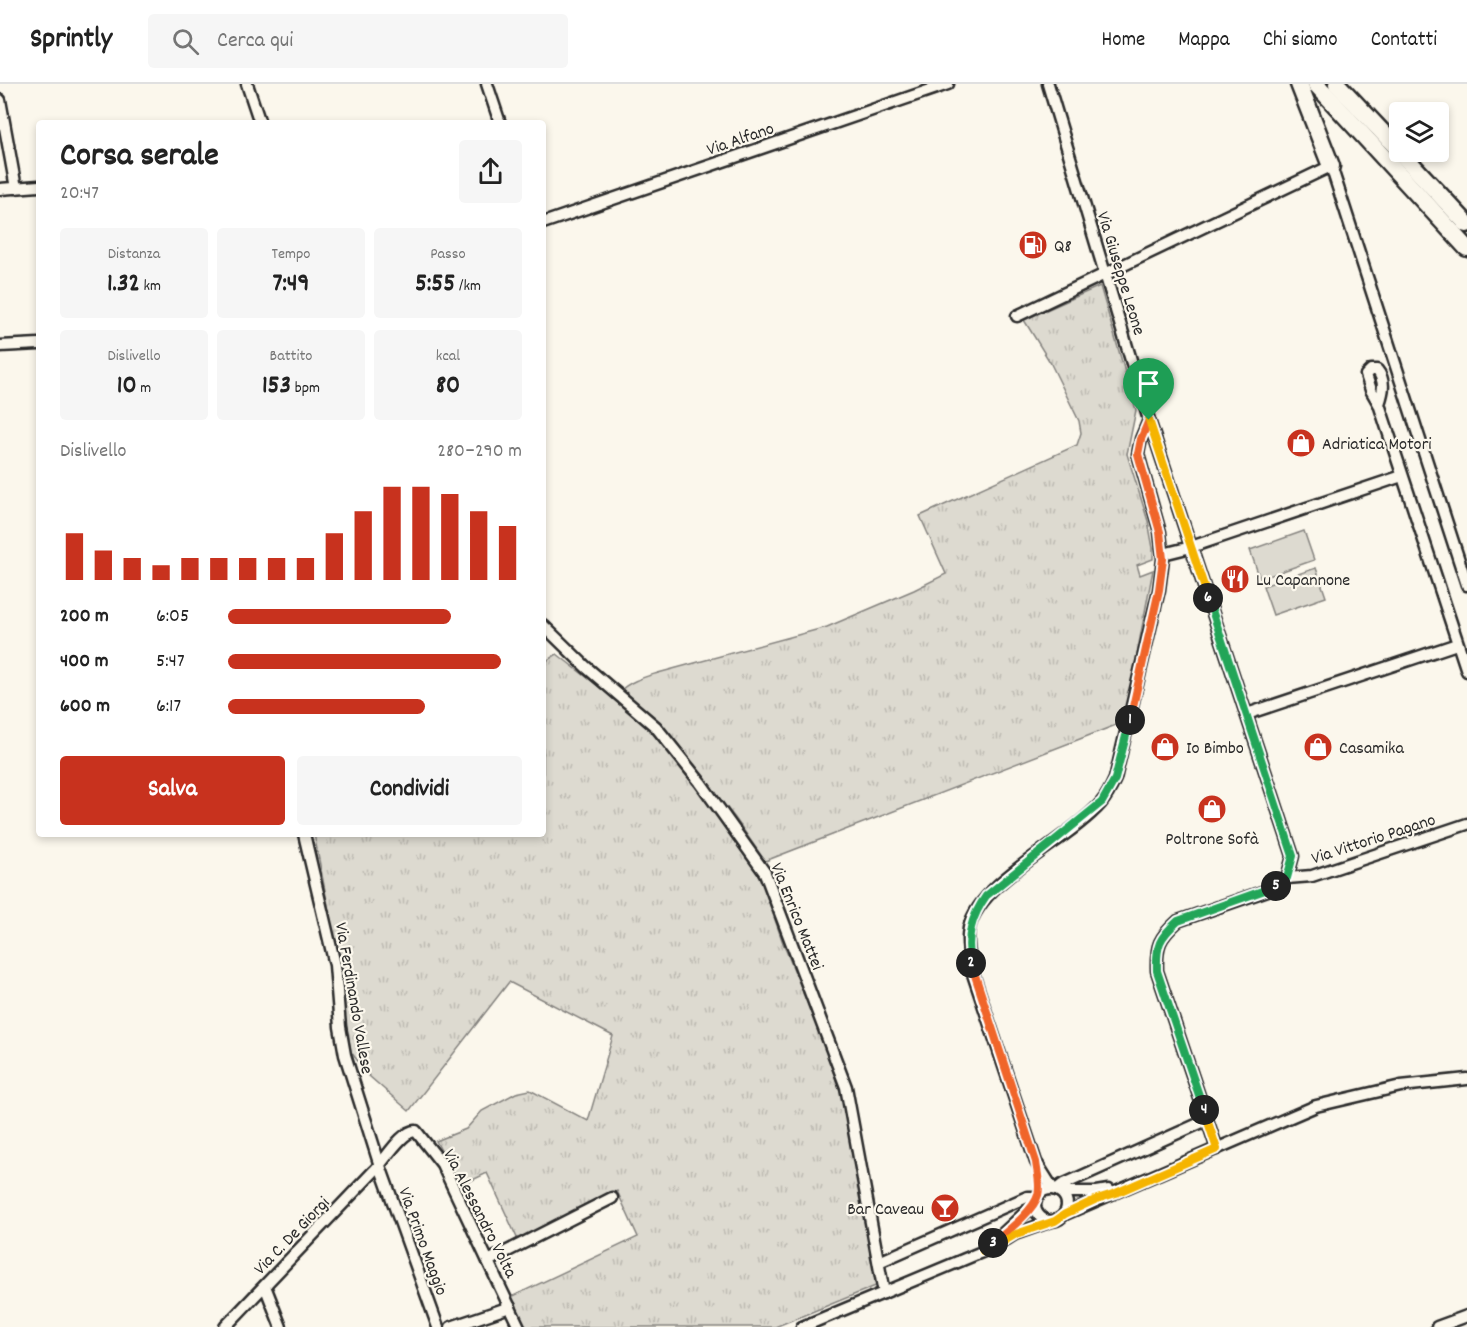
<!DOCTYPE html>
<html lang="it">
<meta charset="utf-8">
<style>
:root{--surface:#fff;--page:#f6f6f6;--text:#222;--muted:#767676;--line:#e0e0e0;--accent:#c8321e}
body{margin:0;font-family:Dekko,sans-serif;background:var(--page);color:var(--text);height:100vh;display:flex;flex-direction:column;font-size:22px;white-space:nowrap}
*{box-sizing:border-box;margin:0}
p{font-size:20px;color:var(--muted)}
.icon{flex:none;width:33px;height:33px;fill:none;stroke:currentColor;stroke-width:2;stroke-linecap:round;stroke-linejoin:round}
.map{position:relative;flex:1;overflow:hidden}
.side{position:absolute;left:36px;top:36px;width:510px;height:717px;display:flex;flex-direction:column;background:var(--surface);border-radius:6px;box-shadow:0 3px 9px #0003}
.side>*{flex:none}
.fabs{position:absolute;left:1389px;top:18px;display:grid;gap:12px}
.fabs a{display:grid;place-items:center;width:60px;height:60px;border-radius:6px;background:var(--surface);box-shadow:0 3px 9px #0003;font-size:30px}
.pin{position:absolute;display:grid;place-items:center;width:51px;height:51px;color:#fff;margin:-62px -26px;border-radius:50% 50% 50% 0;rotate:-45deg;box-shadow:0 0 6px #0007}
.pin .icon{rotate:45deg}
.km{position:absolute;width:30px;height:30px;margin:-15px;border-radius:50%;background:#222;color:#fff;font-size:16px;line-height:30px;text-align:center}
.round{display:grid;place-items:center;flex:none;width:63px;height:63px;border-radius:6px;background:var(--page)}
.overview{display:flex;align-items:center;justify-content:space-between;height:102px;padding:0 24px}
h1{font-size:33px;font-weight:700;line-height:45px}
.figures{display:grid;grid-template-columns:repeat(3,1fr);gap:9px;height:102px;padding:6px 24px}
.figures div{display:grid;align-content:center;border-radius:6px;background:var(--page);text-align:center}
.figures b{font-size:26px;font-weight:700}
.figures small{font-size:16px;font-weight:400}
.figures p{font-size:16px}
.chart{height:168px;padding:12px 24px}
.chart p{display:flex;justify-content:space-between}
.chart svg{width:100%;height:108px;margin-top:6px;stroke:var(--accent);stroke-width:6}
.action{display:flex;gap:12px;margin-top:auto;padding:12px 24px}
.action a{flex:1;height:69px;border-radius:6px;background:var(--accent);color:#fff;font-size:24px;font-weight:700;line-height:69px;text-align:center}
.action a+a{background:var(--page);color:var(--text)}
ul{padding:0 24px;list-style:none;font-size:20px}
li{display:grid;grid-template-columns:96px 72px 1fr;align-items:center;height:45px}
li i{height:15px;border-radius:8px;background:var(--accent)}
header{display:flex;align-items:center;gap:36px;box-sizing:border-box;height:84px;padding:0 30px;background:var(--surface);border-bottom:2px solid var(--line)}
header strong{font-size:28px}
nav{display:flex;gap:33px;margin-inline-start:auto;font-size:21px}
.search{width:420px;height:54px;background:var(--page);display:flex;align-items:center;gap:15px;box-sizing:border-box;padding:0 21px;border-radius:6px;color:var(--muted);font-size:22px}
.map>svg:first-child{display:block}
</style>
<header>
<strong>Sprintly</strong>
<div class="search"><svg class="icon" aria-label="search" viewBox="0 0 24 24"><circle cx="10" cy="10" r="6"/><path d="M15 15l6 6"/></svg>Cerca qui</div>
<nav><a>Home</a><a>Mappa</a><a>Chi siamo</a><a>Contatti</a></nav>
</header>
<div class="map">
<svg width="1467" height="1243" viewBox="0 0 1467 1243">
<defs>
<pattern id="grass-tufts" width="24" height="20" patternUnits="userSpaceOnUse" patternTransform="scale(1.5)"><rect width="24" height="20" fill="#dddad0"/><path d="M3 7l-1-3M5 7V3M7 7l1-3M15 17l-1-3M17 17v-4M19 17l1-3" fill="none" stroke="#bebbb3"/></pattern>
</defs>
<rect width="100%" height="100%" fill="#fbf7ec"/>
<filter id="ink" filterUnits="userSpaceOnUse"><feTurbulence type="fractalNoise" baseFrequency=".0167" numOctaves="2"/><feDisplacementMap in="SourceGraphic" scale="12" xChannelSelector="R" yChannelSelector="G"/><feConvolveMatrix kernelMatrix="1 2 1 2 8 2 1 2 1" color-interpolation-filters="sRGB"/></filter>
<g filter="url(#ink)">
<g fill="url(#grass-tufts)" stroke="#84827e" stroke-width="1.5">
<path d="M 1100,202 L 1136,326 L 1127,370 L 1148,437 L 1153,464 L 1153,475 L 1137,481 L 1140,491 L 1153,486 L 1123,643 L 1119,644 L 1116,641 L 765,777 L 735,734 L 670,651 L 654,634 L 619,608 C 629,597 645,593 658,589 L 827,543 L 914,506 L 946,490 L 920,432 L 1077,361 L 1081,349 L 1079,337 L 1050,278 L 1024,236 Z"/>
<path d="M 557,570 L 631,628 L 663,658 L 761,795 L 783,859 L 818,945 L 846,1024 L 878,1201 L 775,1243 L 524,1243 L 511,1213 L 638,1153 L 617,1107 L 518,1156 L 487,1089 L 460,1102 L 436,1057 L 466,1045 L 482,1027 L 516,1009 L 530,1006 L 588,1037 L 613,952 L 509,898 L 409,1027 L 369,992 L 351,968 L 345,934 L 342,894 L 314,750 L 543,750 L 543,579 Z"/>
</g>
<g fill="#dddad0" stroke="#84827e" stroke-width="1.5">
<path d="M 1304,447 L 1314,476 L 1260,495 L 1250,466 Z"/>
<path d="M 1316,484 L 1326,513 L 1273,531 L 1263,502 Z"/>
</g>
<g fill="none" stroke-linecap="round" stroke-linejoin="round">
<g stroke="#2b2b2b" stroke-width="15">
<g id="minor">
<path d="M 247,0 L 260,39"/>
<path d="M 487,0 L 500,39"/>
<path d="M 1048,0 L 1149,336 L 1293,772 L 1287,794 L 1279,802 L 1178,837 C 1159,854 1156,861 1157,887 L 1217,1065"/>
<path d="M 0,16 L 16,104"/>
<path d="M 0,105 L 39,102"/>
<path d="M 543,139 L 948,0"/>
<path d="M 1017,232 L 1331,82 L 1467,501"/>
<path d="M 0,262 L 39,260"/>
<path d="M 1379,320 C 1383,308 1386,297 1377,286 L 1371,286 L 1366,291 L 1371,306 L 1379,320 L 1467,587"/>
<path d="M 1163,470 L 1191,463 L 1402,392"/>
<path d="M 543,541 L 586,583 L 656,643 L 700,698 L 765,789 L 846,1003 L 884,1209"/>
<path d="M 1247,630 L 1457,560"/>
<path d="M 304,750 L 335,881 L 340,943 L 345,971 L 380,1082 L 438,1243"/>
<path d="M 1287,794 L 1312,792 L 1467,740"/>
<circle cx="1051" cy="1121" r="16"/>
<path d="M 1053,1105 L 1036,1078 L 973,890 C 970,876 966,859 969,844 C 980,796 1068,757 1101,719 C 1107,712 1111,704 1115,695 L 1159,506 L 1163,475 L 1160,448 L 1138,370 L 1141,355 L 1149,336"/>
<path d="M 1056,1106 L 1062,1101 L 1207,1036"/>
<path d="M 1060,1108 L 1097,1108 L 1109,1106"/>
<path d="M 1065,1130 L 1316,1022 L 1401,1002 L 1467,995"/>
<path d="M 997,1155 L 1026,1128 L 1035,1116"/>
<path d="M 488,1177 L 612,1114"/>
<path d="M 879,1178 L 1027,1113 L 1037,1113"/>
<path d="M 265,1202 L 281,1243"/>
<path d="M 225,1243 C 275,1191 325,1139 374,1087 C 384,1078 402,1046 416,1047 L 442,1080 L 519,1243"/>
<path d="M 451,1243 L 510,1223"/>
<path d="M 802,1243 L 996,1162 L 1015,1150 L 1049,1138"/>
<path d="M 1437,1243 L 1467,1232"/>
</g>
</g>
<g stroke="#2b2b2b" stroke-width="21">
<g id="highway">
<path d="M 1299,0 L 1331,82"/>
<path d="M 1316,0 L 1467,164"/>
<path d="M 1337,0 L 1400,67"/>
<path d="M 1400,68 L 1467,140"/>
</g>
</g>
<use href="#minor" stroke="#fbf7ec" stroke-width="10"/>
<use href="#highway" stroke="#fbf7ec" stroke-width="16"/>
</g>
</g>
<g fill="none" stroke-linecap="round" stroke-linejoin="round" filter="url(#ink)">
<g stroke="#fff" stroke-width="12">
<path id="split-1" d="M 1130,636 L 1159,506 L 1163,475 L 1160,448 L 1138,370 L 1141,355 L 1149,336"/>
</g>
<g stroke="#fff" stroke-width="12">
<path id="split-2" d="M 971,879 C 966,853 971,833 986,812 L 1102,718 L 1115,695 L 1130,636"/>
</g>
<g stroke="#fff" stroke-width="12">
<path id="split-3" d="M 971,879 L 1036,1078 C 1037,1088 1041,1101 1038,1111 C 1034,1127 1005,1149 993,1159"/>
</g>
<g stroke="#fff" stroke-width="12">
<path id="split-4" d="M 993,1159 L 983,1167 L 996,1162 L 1016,1150 L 1055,1137 L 1065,1130 L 1097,1115 L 1116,1109 L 1217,1065 L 1204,1026"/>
</g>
<g stroke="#fff" stroke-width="12">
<path id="split-5" d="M 1204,1026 L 1157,887 C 1156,861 1159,854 1178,837 L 1276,802"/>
</g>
<g stroke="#fff" stroke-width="12">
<path id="split-6" d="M 1208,514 L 1293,772 L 1287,794 L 1276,802"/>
</g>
<g stroke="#fff" stroke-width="12">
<path id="split-7" d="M 1149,336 L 1208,514"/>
</g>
<use href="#split-1" stroke="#f0652b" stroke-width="8"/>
<use href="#split-2" stroke="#22a559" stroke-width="8"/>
<use href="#split-3" stroke="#f0652b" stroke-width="8"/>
<use href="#split-4" stroke="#f5b400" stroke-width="8"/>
<use href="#split-5" stroke="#22a559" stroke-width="8"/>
<use href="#split-6" stroke="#22a559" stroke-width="8"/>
<use href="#split-7" stroke="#f5b400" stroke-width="8"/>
</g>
<defs>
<g id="fuel-disc" transform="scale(1.5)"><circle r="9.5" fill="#c8321e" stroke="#fbf7ec"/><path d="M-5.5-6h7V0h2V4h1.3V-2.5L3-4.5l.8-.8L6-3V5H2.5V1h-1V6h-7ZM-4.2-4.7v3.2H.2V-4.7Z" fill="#fff"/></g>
<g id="shop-disc" transform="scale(1.5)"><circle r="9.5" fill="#c8321e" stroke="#fbf7ec"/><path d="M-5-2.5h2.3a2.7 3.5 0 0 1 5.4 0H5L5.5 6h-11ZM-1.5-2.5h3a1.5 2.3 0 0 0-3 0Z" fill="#fff"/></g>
<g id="restaurant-disc" transform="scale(1.5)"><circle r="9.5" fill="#c8321e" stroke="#fbf7ec"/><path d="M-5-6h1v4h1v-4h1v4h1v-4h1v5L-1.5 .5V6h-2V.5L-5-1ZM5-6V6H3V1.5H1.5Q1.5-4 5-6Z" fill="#fff"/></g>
<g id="bar-disc" transform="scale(1.5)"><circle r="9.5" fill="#c8321e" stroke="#fbf7ec"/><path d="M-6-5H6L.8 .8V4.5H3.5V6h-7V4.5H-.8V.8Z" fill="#fff"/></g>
</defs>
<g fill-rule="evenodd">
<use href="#fuel-disc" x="1033" y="161"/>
<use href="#shop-disc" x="1301" y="359"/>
<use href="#restaurant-disc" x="1235" y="495"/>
<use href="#shop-disc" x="1165" y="663"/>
<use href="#shop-disc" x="1318" y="663"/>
<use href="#shop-disc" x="1212" y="725"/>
<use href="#bar-disc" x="945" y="1124"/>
</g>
<g text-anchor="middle" stroke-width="4.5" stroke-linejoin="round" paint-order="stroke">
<g font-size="18" fill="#2b2b2b" stroke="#fbf7ec">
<text transform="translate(740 54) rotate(-19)" y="6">Via Alfano</text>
<text transform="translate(1122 189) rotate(73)" y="6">Via Giuseppe Leone</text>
<text transform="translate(1373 754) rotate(-18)" y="6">Via Vittorio Pagano</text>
<text transform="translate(798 832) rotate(68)" y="6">Via Enrico Mattei</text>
<text transform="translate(355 914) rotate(80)" y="6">Via Ferdinando Vallese</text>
<text transform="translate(481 1129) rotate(63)" y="6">Via Alessandro Volta</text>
<text transform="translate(291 1151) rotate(-46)" y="6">Via C. De Giorgi</text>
<text transform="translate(424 1157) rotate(70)" y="6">Via Primo Maggio</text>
</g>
<g font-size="18" fill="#2b2b2b" stroke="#fbf7ec" text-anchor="start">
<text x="1054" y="167">Q8</text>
<text x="1322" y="365">Adriatica Motori</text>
<text x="1256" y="501">Lu Capannone</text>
<text x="1186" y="669">Io Bimbo</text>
<text x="1339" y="669">Casamika</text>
<text x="1212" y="760" text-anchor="middle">Poltrone Sofà</text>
<text x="924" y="1130" text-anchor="end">Bar Caveau</text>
</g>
</g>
</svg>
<div class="fabs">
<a><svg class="icon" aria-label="layers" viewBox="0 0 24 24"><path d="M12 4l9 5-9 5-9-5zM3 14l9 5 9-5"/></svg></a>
</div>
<div class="pin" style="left:1149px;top:336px;background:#1e9e55"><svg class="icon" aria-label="arrive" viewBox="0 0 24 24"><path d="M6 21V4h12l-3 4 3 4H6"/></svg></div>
<b class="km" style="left:1130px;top:636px">1</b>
<b class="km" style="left:971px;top:879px">2</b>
<b class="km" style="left:993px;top:1159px">3</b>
<b class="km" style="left:1204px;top:1026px">4</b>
<b class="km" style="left:1276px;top:802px">5</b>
<b class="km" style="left:1208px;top:514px">6</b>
<section class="side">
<div class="overview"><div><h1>Corsa serale</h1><p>20:47</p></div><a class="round"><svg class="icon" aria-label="share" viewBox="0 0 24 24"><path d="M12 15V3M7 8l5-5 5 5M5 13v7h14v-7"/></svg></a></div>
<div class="figures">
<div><p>Distanza</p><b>1.32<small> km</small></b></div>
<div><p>Tempo</p><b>7:49</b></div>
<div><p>Passo</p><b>5:55<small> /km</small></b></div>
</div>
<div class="figures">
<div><p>Dislivello</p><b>10<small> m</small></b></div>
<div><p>Battito</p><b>153<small> bpm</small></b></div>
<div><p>kcal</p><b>80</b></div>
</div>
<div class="chart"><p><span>Dislivello</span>280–290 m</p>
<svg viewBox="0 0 160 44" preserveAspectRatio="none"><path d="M5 44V25M15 44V32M25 44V35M35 44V38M45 44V35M55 44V35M65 44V35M75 44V35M85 44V35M95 44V25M105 44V16M115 44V6M125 44V6M135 44V9M145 44V16M155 44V22"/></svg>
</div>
<ul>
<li><b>200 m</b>6:05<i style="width:76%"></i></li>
<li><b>400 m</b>5:47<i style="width:93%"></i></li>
<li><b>600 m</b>6:17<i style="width:67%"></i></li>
</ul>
<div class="action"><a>Salva</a><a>Condividi</a></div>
</section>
</div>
